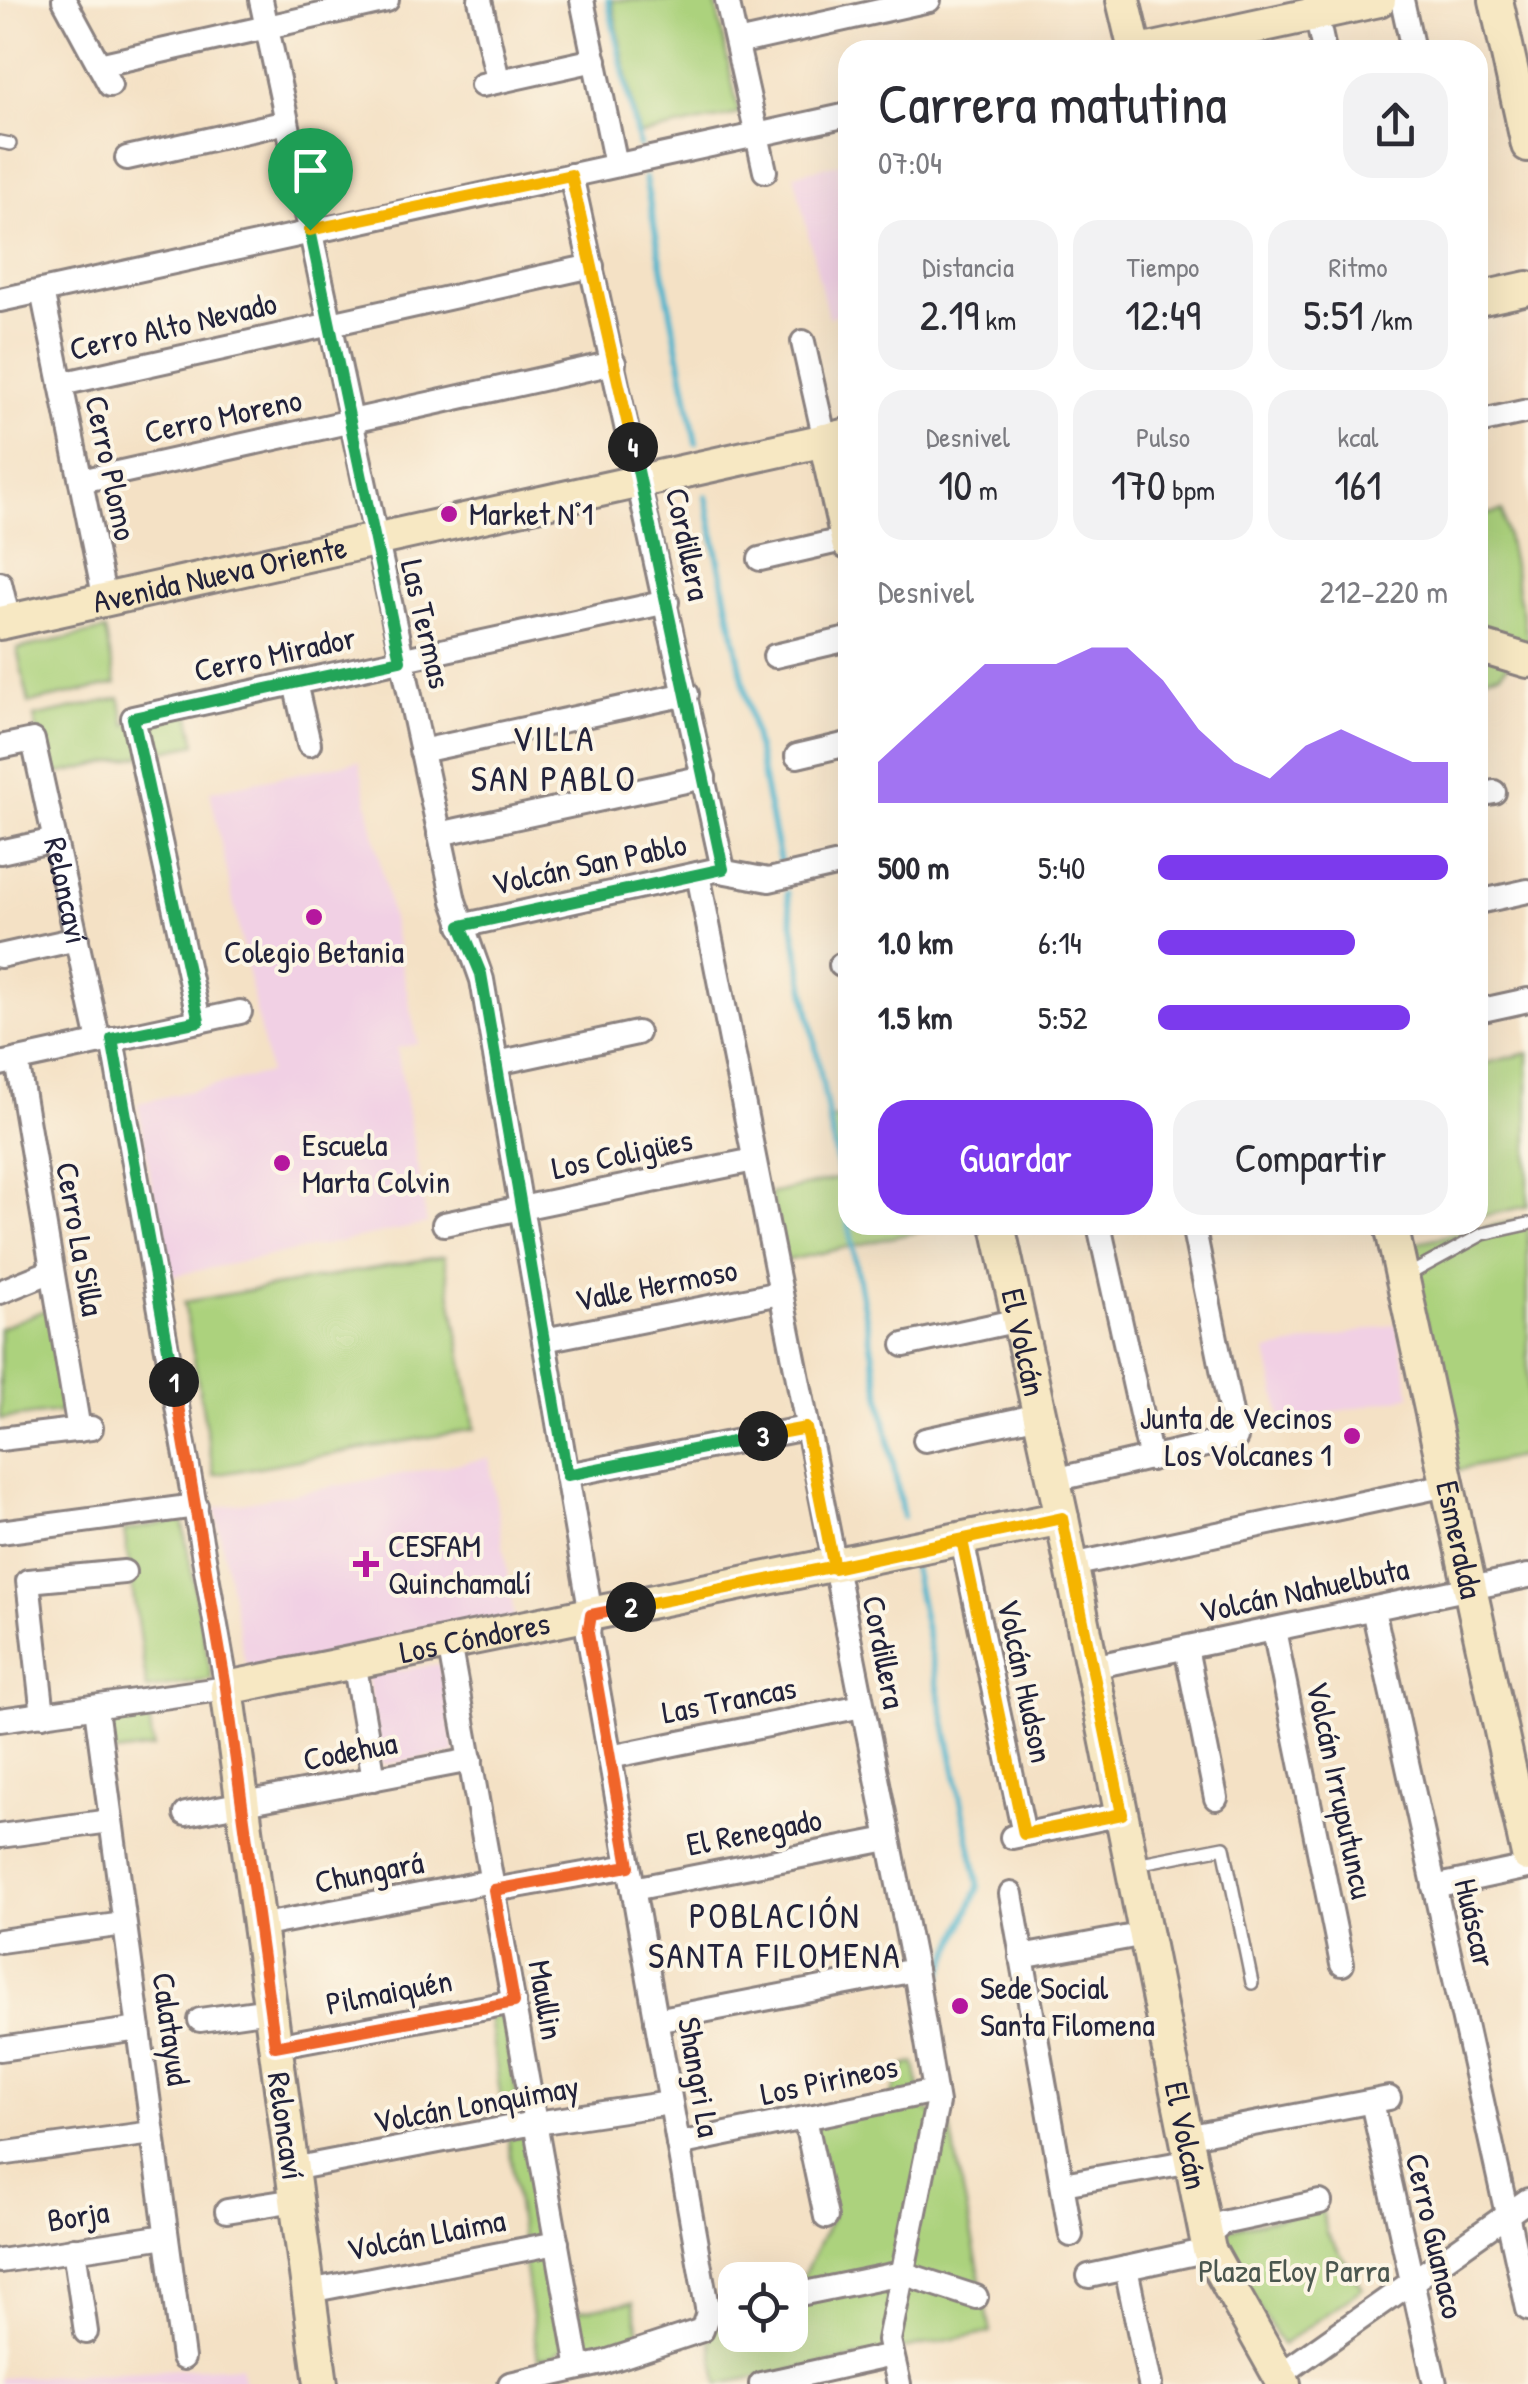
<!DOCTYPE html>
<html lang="es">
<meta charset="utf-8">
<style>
:root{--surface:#fff;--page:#f2f2f3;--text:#2b2b33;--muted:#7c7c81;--accent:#7c3aed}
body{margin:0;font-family:"Patrick Hand",sans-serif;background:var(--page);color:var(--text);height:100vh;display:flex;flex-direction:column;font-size:38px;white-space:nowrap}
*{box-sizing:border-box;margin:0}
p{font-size:32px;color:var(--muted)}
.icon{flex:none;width:55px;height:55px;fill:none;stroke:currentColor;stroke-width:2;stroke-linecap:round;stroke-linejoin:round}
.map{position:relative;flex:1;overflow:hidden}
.side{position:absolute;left:838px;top:40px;width:650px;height:1195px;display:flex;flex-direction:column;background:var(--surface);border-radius:30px;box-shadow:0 10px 40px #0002}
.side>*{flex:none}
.controls{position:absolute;left:718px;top:2262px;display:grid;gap:20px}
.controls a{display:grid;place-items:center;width:90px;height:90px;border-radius:20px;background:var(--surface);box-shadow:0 10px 40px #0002;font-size:50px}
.pin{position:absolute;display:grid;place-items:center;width:85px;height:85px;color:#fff;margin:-102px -42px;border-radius:50% 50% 50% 0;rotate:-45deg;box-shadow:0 0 10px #0007}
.pin .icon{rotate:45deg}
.km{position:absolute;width:50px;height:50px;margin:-25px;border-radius:50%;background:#222;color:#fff;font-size:28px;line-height:50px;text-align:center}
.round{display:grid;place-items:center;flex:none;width:105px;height:105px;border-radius:30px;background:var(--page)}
.summary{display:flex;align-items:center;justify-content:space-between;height:170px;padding:0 40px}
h1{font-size:55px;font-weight:600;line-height:75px}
.figures{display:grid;grid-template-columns:repeat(3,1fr);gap:15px;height:170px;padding:10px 40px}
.figures div{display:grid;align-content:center;border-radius:25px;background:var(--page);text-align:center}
.figures b{font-size:42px;font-weight:600}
.figures small{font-size:28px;font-weight:400}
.figures p{font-size:28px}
.chart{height:280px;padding:20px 40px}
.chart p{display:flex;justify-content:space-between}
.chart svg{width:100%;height:180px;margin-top:10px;fill:var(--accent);opacity:.7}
.action{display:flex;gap:20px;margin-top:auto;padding:20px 40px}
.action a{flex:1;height:115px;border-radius:30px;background:var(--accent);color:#fff;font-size:40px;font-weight:600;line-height:115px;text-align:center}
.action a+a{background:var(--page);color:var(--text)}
ul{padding:0 40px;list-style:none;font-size:32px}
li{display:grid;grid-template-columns:160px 120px 1fr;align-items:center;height:75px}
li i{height:25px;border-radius:12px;background:var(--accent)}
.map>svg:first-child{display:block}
</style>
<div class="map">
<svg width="1528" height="2384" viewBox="0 0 1528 2384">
<rect width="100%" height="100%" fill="#fcf5e5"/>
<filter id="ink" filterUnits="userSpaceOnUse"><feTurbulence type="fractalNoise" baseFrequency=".01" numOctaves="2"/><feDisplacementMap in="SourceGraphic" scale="20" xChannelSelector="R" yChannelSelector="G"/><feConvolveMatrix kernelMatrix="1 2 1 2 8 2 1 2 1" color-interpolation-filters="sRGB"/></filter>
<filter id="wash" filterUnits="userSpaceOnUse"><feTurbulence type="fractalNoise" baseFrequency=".0048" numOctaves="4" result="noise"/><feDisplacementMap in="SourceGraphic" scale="40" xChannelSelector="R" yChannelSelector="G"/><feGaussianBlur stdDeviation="2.25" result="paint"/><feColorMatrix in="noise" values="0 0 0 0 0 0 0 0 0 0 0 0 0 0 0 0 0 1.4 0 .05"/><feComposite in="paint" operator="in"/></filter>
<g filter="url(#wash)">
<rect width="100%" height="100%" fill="#f4e1c5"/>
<g fill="#f1d0e4">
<path d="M 847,162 L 847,312 L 828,317 L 794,174 Z"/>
<path d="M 359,761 L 418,1044 L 397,1048 L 427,1224 L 167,1277 L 138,1103 L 269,1073 L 210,791 Z"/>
<path d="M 1396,1324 L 1411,1396 L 1282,1423 L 1267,1351 Z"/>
<path d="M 489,1458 L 515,1621 L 257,1671 L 245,1663 L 215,1508 Z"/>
<path d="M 440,1664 L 455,1753 L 382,1765 L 367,1675 Z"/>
<path d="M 241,2366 L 244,2384 L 0,2384 L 0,2378 Z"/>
</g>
<g fill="#acd27d" stroke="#677a5c" stroke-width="2.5">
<path d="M 612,0 L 715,0 L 739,114 L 639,135 Z"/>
<path d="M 1502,511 L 1528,640 L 1501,673 L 1478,678 L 1478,516 Z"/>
<path d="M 105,630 L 116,684 L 29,703 L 17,649 Z"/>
<path d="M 120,698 L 126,725 L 189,712 L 196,744 L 47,776 L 34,717 Z"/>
<path d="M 1528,1053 L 1528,1206 L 1478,1217 L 1478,1065 Z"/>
<path d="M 847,1116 L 848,1225 L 948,1225 L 785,1261 L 770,1194 L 840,1178 L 827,1120 Z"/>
<path d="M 1528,1218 L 1528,1455 L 1458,1470 L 1409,1244 Z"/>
<path d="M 444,1256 L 475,1429 L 214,1475 L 184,1302 Z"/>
<path d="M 54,1306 L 64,1405 L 59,1412 L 0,1419 L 0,1328 Z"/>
<path d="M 182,1520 L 212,1680 L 147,1689 L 124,1531 Z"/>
<path d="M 149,1717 L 153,1748 L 107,1754 L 103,1723 Z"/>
<path d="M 503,2014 L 521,2118 L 504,2121 L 489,2017 Z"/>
<path d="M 915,2063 L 923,2109 L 949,2120 L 991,2332 L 719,2384 L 708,2331 L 717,2318 L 735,2315 L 735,2335 L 790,2335 L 790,2304 L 831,2218 L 814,2123 L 885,2109 L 906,2065 Z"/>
<path d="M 527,2135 L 544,2237 L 522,2241 L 508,2138 Z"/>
<path d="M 1322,2209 L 1327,2233 L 1363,2288 L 1282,2345 L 1222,2248 L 1218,2231 Z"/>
<path d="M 545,2251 L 564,2346 L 554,2356 L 538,2359 L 523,2255 Z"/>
<path d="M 633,2302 L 640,2336 L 590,2345 L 580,2337 L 574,2311 Z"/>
</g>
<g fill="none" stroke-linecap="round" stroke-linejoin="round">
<g stroke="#4eb4cc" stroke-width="6">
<path d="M 608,0 L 639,146"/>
<path d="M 645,178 L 696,443"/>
<path d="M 706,497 L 780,862"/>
<path d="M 787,893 L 903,1517"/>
<path d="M 913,1567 L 979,1887 L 936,1987"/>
</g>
</g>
</g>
<g filter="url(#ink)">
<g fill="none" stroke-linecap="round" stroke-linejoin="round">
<g stroke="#8b8280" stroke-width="16">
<g id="lane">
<path d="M 0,142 L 10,144"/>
<path d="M 1406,1276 L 1483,1234 L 1528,1224"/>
<path d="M 1136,1864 L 1224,1847 L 1252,1983"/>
</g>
</g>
<g stroke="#8b8280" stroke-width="28">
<g id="street">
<path d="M 64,0 L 110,85"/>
<path d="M 261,0 L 454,901 L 482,980 L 591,1615 L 588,1633 L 708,2313"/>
<path d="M 480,0 L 498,80"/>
<path d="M 582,0 L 616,165"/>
<path d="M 727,0 L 765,171"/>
<path d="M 1402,0 L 1413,50"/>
<path d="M 1316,14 L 1324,50"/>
<path d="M 737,43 L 929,0"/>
<path d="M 99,65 L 387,0"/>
<path d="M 482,85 L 595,60"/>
<path d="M 127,158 L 287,122"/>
<path d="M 571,175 L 723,869"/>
<path d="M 42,291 L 105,600"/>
<path d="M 0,300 L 848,115"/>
<path d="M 803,342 L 825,440"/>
<path d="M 61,384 L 592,266"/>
<path d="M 1478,422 L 1528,411"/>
<path d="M 81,481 L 614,363"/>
<path d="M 760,559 L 847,539"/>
<path d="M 0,583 L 9,621"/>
<path d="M 775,656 L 848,639"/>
<path d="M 295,683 L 309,744"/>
<path id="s1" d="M 0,747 L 33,740 L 99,1042"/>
<path d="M 421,751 L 687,694"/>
<path d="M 797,756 L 848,744"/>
<path d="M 1478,795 L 1494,792"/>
<path d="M 439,834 L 704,777"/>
<path d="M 0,852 L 55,840"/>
<path d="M 698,874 L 915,1970 L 937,2103 L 889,2340 L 899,2384"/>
<path d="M 1478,902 L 1528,891"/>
<path d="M 461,926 L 715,870 L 769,880 L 848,862"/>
<path d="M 0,956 L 77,939"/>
<path d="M 841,965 L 848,963"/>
<path d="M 1478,1011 L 1528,1000"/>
<path d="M 199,1021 L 133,718 L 667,602"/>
<path d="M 17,1060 L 79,1430"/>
<path d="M 497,1063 L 637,1033"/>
<path d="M 0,1064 L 240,1012"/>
<path d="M 444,1224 L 754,1160"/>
<path d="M 1099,1225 L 1151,1459"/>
<path d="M 0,1292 L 52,1271"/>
<path d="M 544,1340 L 780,1293"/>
<path d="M 904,1345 L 1019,1320"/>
<path d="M 0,1439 L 91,1428"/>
<path d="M 925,1440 L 1040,1415"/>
<path d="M 567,1475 L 806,1428"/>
<path d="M 1054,1480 L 1236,1438 L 1193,1225"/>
<path d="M 0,1532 L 196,1506"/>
<path d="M 962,1540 L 1024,1834"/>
<path d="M 1072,1565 L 1447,1485"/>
<path d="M 1373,1609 L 1528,2309"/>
<path d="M 1274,1630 L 1342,1964"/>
<path d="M 449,1643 L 579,2368"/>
<path d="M 1186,1648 L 1216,1798"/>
<path d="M 354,1661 L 374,1779"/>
<path d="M 1092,1667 L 1528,1576"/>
<path d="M 96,1708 L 183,2358"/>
<path d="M 43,1715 L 28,1581 L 124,1572"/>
<path d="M 0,1720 L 227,1688 L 112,1039"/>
<path d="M 610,1757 L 862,1706"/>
<path d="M 186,1814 L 471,1760"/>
<path d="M 0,1836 L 110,1821"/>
<path d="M 1012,1837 L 1122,1814"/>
<path d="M 1434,1887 L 1528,1867"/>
<path d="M 633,1889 L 888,1839"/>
<path d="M 494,1890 L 629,1866"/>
<path d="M 1011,1894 L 1071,2235"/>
<path d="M 259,1926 L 492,1881"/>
<path d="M 0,1941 L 124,1924"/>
<path d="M 1021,1957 L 1145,1934"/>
<path d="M 200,2020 L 270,2010"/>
<path d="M 656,2020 L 915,1970"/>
<path d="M 275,2046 L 514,2002"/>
<path d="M 0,2049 L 139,2029"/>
<path d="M 1372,2102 L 1435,2384"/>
<path d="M 805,2118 L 826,2217"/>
<path d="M 1186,2137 L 1389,2098"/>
<path d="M 678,2144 L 935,2091"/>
<path d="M 0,2154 L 152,2133"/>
<path d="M 292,2169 L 523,2125 L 670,2103"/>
<path d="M 1063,2184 L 1192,2161"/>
<path d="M 227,2211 L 296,2200"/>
<path d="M 1207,2236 L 1222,2223 L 1320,2202"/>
<path d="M 74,2249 L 86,2332"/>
<path d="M 0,2261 L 166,2236"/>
<path d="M 1126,2268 L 1150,2384"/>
<path d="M 1089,2276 L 1209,2250"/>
<path d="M 309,2291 L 557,2243"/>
<path d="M 790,2296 L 902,2273 L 976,2297"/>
<path d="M 1280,2375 L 1528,2200"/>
<path d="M 510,2384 L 602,2363 L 702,2330 L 708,2313 L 735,2308"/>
<path d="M 761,2384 L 892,2355"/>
</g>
</g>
<g stroke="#8b8280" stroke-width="38">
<g id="secondary">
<path d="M 1123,0 L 1135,50"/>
<path d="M 1496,0 L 1528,145"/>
<path d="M 1149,50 L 1379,0"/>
<path d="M 1478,299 L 1528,288"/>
<path d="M 825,440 L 848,543"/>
<path id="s2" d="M 0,623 L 848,435"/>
<path d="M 1478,646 L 1528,661"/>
<path id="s3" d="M 998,1225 L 1062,1518 L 1209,2250 L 1284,2384"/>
<path id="s4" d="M 1391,1225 L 1528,1855"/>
<path id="s5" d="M 321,2384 L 227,1688 L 1062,1518"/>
</g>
</g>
<use href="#lane" stroke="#fff" stroke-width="11"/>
<use href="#street" stroke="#fff" stroke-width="22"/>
<use href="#secondary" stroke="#f7e8c3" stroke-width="32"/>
</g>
</g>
<g fill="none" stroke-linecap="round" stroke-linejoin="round" filter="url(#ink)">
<g stroke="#fff" stroke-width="20">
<path id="split-1" d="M 174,1382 L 112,1039 L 199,1021 L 133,718 L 400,660 L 310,230"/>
</g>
<g stroke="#fff" stroke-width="20">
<path id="split-2" d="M 174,1382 L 226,1688 L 275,2046 L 514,2002 L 494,1890 L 629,1866 L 588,1633 L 591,1615 L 631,1607"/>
</g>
<g stroke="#fff" stroke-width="20">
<path id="split-3" d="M 631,1607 C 775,1579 919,1549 1062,1518 L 1122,1814 L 1024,1834 L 962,1540 L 834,1568 L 806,1428 L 763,1436"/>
</g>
<g stroke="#fff" stroke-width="20">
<path id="split-4" d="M 633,447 L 723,869 L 461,926 L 481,974 L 567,1475 L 763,1436"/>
</g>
<g stroke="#fff" stroke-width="20">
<path id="split-5" d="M 310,230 L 571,175 L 633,447"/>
</g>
<use href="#split-1" stroke="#22a559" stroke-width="12"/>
<use href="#split-2" stroke="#f0652b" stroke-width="12"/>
<use href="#split-3" stroke="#f5b400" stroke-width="12"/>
<use href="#split-4" stroke="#22a559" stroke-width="12"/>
<use href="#split-5" stroke="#f5b400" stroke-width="12"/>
</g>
<g fill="#b5179e" stroke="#fcf5e5" stroke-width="4">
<circle cx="449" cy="514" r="10"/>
<circle cx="314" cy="917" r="10"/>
<circle cx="282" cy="1163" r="10"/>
<circle cx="1352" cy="1436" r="10"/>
<path d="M361 1549h10v10h10v10h-10v10h-10v-10h-10v-10h10z"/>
<circle cx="960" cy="2006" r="10"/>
</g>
<g text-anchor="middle" stroke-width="8" stroke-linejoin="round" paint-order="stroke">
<g font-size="32" fill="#22223b" stroke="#fcf5e5">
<text transform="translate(173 326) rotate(-13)" y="11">Cerro Alto Nevado</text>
<text transform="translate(223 416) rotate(-12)" y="11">Cerro Moreno</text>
<text transform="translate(111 468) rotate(78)" y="11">Cerro Plomo</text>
<text transform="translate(688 544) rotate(78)" y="11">Cordillera</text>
<text dy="11" stroke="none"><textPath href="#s2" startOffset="225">Avenida Nueva Oriente</textPath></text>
<text transform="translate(426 624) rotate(77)" y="11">Las Termas</text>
<text transform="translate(275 654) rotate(-12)" y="11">Cerro Mirador</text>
<text transform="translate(589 864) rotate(-12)" y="11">Volcán San Pablo</text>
<text dy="11" stroke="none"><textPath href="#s1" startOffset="188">Reloncaví</textPath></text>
<text transform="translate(622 1154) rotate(-12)" y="11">Los Coligües</text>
<text transform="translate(80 1239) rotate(80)" y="11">Cerro La Silla</text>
<text transform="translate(656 1285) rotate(-11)" y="11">Valle Hermoso</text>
<text dy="11" stroke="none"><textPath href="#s3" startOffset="120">El Volcán</textPath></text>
<text dy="11" stroke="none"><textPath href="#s4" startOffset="322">Esmeralda</textPath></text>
<text transform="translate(1304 1590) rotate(-12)" y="11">Volcán Nahuelbuta</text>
<text dy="11" stroke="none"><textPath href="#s5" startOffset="955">Los Cóndores</textPath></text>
<text transform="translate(884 1652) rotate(79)" y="11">Cordillera</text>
<text transform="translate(1025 1681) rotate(78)" y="11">Volcán Hudson</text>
<text transform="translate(729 1700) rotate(-11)" y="11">Las Trancas</text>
<text transform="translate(350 1751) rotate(-11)" y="11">Codehua</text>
<text transform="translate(1340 1790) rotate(78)" y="11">Volcán Irruputuncu</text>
<text transform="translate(754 1832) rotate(-11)" y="11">El Renegado</text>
<text transform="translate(369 1872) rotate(-11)" y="11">Chungará</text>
<text transform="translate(1475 1923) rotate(77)" y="11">Huáscar</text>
<text transform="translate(389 1992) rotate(-11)" y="11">Pilmaiquén</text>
<text transform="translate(546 2000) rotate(80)" y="11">Maullin</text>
<text transform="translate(171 2029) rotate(82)" y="11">Calatayud</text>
<text transform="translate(699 2077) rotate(80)" y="11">Shangri La</text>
<text transform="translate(829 2080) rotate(-12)" y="11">Los Pirineos</text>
<text transform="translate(476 2104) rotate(-10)" y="11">Volcán Lonquimay</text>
<text transform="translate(286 2126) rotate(82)" y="11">Reloncaví</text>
<text dy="11" stroke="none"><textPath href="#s3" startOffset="930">El Volcán</textPath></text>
<text transform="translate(78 2216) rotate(-9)" y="11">Borja</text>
<text transform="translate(426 2235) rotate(-11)" y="11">Volcán Llaima</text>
<text transform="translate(1435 2236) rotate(77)" y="11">Cerro Guanaco</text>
</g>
<g font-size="32" fill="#22223b" stroke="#fcf5e5" text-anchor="start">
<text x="469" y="525">Market N°1</text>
<text x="314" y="963" text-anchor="middle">Colegio Betania</text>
<text x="302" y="1156">Escuela<tspan x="302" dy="37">Marta Colvin</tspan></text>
<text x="1332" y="1429" text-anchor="end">Junta de Vecinos<tspan x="1332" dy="37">Los Volcanes 1</tspan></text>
<text x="388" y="1557">CESFAM<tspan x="388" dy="37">Quinchamalí</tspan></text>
<text x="980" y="1999">Sede Social<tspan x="980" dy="37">Santa Filomena</tspan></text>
</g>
<g font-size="32" fill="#4b574f" stroke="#fcf5e5">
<text x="1294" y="2282">Plaza Eloy Parra</text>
</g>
<g font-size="35" letter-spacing="2.5" fill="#22223b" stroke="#fcf5e5">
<text x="554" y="751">VILLA<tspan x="554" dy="40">SAN PABLO</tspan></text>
<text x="775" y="1928">POBLACIÓN<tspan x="775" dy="40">SANTA FILOMENA</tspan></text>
</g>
</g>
</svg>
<div class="controls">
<a><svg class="icon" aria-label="locate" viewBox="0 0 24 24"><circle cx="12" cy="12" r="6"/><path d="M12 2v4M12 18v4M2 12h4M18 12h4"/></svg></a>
</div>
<div class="pin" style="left:310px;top:230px;background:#1e9e55"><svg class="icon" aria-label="arrive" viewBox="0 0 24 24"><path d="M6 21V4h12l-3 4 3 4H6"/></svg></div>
<b class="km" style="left:174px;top:1382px">1</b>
<b class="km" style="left:631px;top:1607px">2</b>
<b class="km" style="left:763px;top:1436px">3</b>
<b class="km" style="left:633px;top:447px">4</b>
<section class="side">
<div class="summary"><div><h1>Carrera matutina</h1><p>07:04</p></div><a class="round"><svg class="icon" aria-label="share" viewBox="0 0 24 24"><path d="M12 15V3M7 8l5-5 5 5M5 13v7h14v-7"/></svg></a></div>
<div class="figures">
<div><p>Distancia</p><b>2.19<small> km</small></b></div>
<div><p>Tiempo</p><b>12:49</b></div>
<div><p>Ritmo</p><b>5:51<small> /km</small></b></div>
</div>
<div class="figures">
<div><p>Desnivel</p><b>10<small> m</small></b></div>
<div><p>Pulso</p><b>170<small> bpm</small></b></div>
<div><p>kcal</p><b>161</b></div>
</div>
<div class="chart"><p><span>Desnivel</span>212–220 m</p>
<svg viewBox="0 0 160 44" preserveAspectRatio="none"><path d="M0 44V34L10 26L20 18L30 10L40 10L50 10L60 6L70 6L80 14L90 26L100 34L110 38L120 30L130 26L140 30L150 34L160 34V44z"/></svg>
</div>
<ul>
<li><b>500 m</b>5:40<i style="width:100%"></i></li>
<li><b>1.0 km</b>6:14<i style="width:68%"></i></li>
<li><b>1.5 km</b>5:52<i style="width:87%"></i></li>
</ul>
<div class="action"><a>Guardar</a><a>Compartir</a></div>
</section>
</div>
